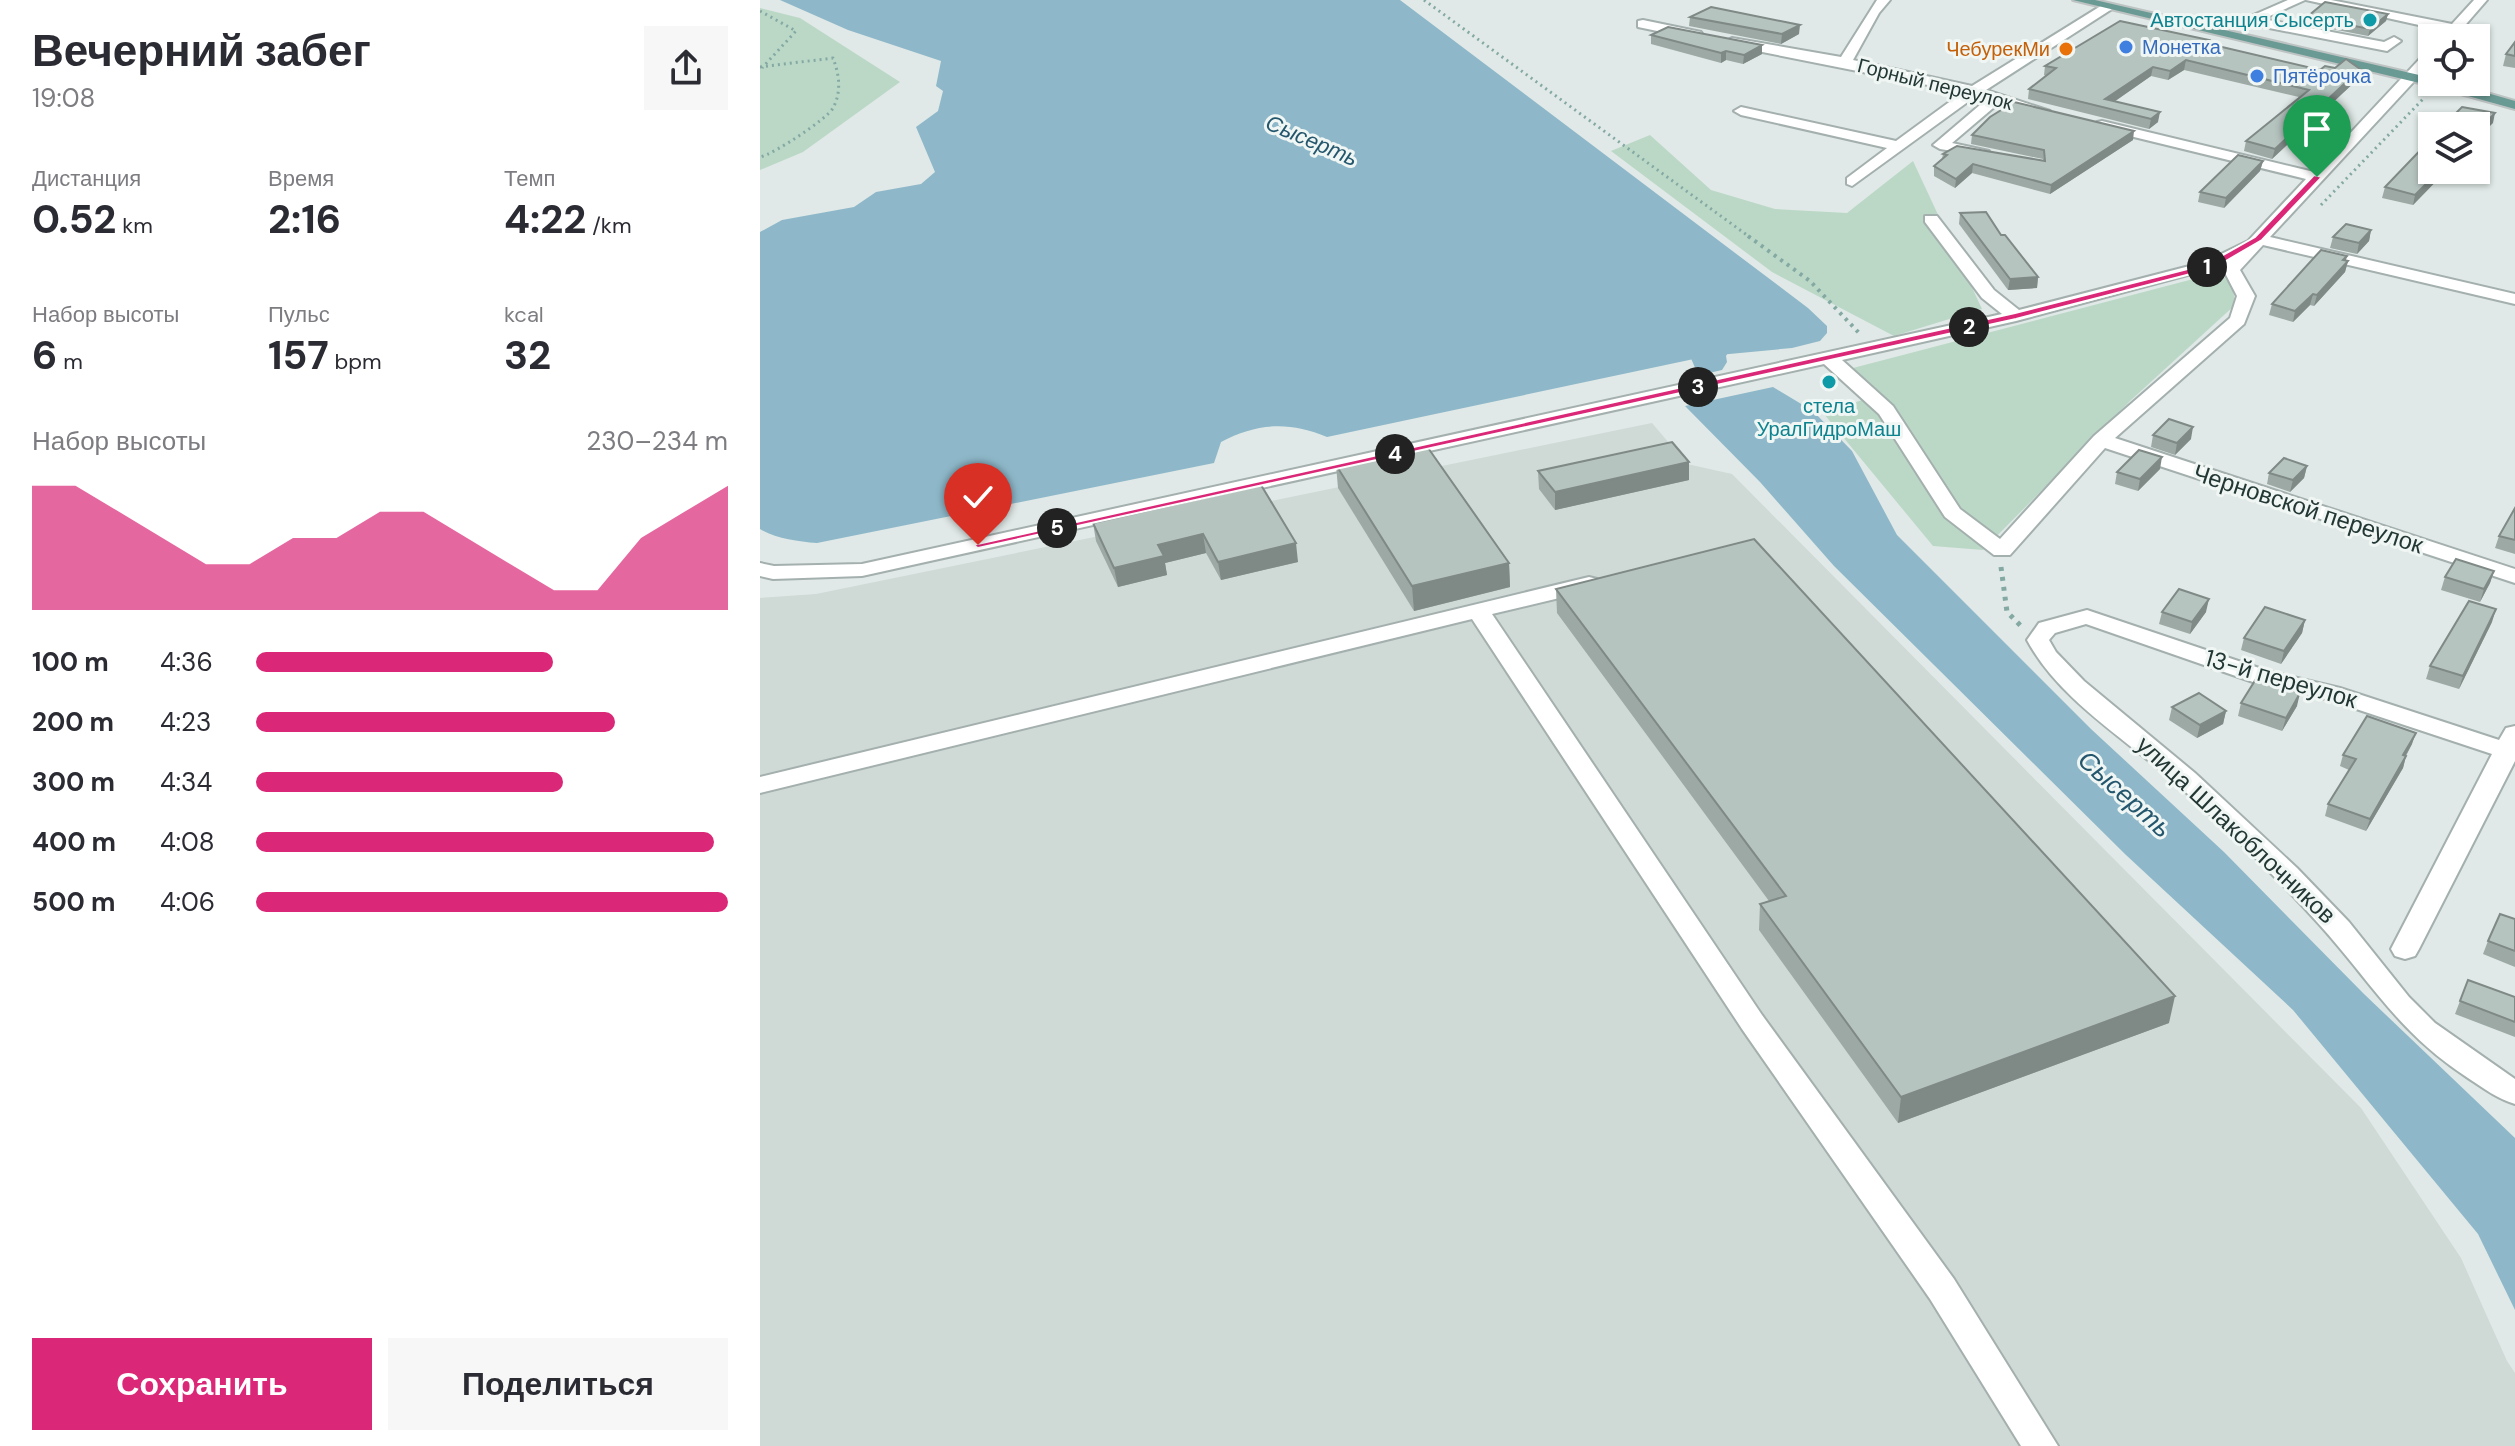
<!DOCTYPE html>
<html lang="ru">
<meta charset="utf-8">
<style>
:root{--surface:#fff;--page:#f7f7f7;--text:#2b2b33;--muted:#7c7c81;--accent:#db2777}
body{margin:0;font-family:"DM Sans",sans-serif;background:var(--page);color:var(--text);height:100vh;display:flex;flex-direction:column;font-size:30px;white-space:nowrap}
*{box-sizing:border-box;margin:0}
p{font-size:26px;color:var(--muted)}
.icon{flex:none;width:44px;height:44px;fill:none;stroke:currentColor;stroke-width:2;stroke-linecap:round;stroke-linejoin:round}
.map{position:relative;flex:1;overflow:hidden}
.details{display:flex;flex-direction:column;background:var(--surface);width:760px}
.details>*{flex:none}
.fabs{position:absolute;left:1658px;top:24px;display:grid;gap:16px}
.fabs a{display:grid;place-items:center;width:72px;height:72px;border-radius:0px;background:var(--surface);box-shadow:0 2px 6px #0004;font-size:40px}
.pin{position:absolute;display:grid;place-items:center;width:68px;height:68px;color:#fff;margin:-82px -34px;border-radius:50% 50% 50% 0;rotate:-45deg;box-shadow:0 0 8px #0007}
.pin .icon{rotate:45deg}
.km{position:absolute;width:40px;height:40px;margin:-20px;border-radius:50%;background:#222;color:#fff;font-size:22px;line-height:40px;text-align:center}
.round{display:grid;place-items:center;flex:none;width:84px;height:84px;border-radius:0px;background:var(--page)}
.summary{display:flex;align-items:center;justify-content:space-between;height:136px;padding:0 32px}
h1{font-size:44px;font-weight:700;line-height:60px}
.stats{display:grid;grid-template-columns:repeat(3,1fr);gap:12px;height:136px;padding:8px 32px}
.stats div{display:grid;align-content:center}
.stats b{font-size:40px;font-weight:700}
.stats small{font-size:22px;font-weight:400}
.stats p{font-size:22px}
.chart{height:224px;padding:16px 32px}
.chart p{display:flex;justify-content:space-between}
.chart svg{width:100%;height:144px;margin-top:8px;fill:var(--accent);opacity:.7}
.button{display:flex;gap:16px;margin-top:auto;padding:16px 32px}
.button a{flex:1;height:92px;border-radius:0px;background:var(--accent);color:#fff;font-size:32px;font-weight:700;line-height:92px;text-align:center}
.button a+a{background:var(--page);color:var(--text)}
ul{padding:0 32px;list-style:none;font-size:26px}
li{display:grid;grid-template-columns:128px 96px 1fr;align-items:center;height:60px}
li i{height:20px;border-radius:10px;background:var(--accent)}
main{display:flex;flex:1;min-height:0}
.map>svg:first-child{display:block}
</style>
<main>
<section class="details">
<div class="summary"><div><h1>Вечерний забег</h1><p>19:08</p></div><a class="round"><svg class="icon" aria-label="share" viewBox="0 0 24 24"><path d="M12 15V3M7 8l5-5 5 5M5 13v7h14v-7"/></svg></a></div>
<div class="stats">
<div><p>Дистанция</p><b>0.52<small> km</small></b></div>
<div><p>Время</p><b>2:16</b></div>
<div><p>Темп</p><b>4:22<small> /km</small></b></div>
</div>
<div class="stats">
<div><p>Набор высоты</p><b>6<small> m</small></b></div>
<div><p>Пульс</p><b>157<small> bpm</small></b></div>
<div><p>kcal</p><b>32</b></div>
</div>
<div class="chart"><p><span>Набор высоты</span>230–234 m</p>
<svg viewBox="0 0 160 44" preserveAspectRatio="none"><path d="M0 44V6L10 6L20 14L30 22L40 30L50 30L60 22L70 22L80 14L90 14L100 22L110 30L120 38L130 38L140 22L150 14L160 6V44z"/></svg>
</div>
<ul>
<li><b>100 m</b>4:36<i style="width:63%"></i></li>
<li><b>200 m</b>4:23<i style="width:76%"></i></li>
<li><b>300 m</b>4:34<i style="width:65%"></i></li>
<li><b>400 m</b>4:08<i style="width:97%"></i></li>
<li><b>500 m</b>4:06<i style="width:100%"></i></li>
</ul>
<div class="button"><a>Сохранить</a><a>Поделиться</a></div>
</section>
<div class="map">
<svg width="1755" height="1446" viewBox="0 0 1755 1446">
<rect width="100%" height="100%" fill="#e0e9e7"/>
<path fill="#cfd9d6" d="M 892,423 L 927,464 L 972,474 L 1601,1108 L 1701,1258 L 1747,1361 L 1755,1373 L 1755,1446 L 0,1446 L 0,598 L 56,594 Z"/>
<g fill="#bbd8c7">
<path d="M 0,8 L 40,18 L 140,82 L 43,152 L 0,170 Z"/>
<path d="M 890,135 L 951,190 L 1015,209 L 1087,213 L 1153,161 L 1222,309 L 1134,336 L 1012,272 L 851,151 Z"/>
<path d="M 1460,272 L 1473,288 L 1475,305 L 1370,401 L 1223,550 L 1173,546 L 1064,414 L 1121,393 L 1093,368 Z"/>
</g>
<g fill="#8eb8c9">
<path d="M 20,0 L 640,0 L 1048,308 L 1067,326 L 1067,333 L 1060,341 L 1032,348 L 948,356 L 567,437 C 529,421 497,423 461,442 L 454,463 L 57,543 C 37,541 17,539 0,529 L 0,232 L 22,220 L 94,207 L 116,192 L 161,184 L 175,172 L 156,127 L 178,111 L 183,91 L 176,86 L 181,61 L 88,30 Z"/>
<path d="M 1013,387 L 1053,411 L 1092,451 L 1137,535 L 1331,729 L 1464,852 L 1604,994 L 1755,1138 L 1755,1310 L 1718,1234 L 1533,1010 L 1366,855 L 1074,566 L 1000,482 L 925,406 Z"/>
</g>
<g fill="none" stroke-linecap="round" stroke-linejoin="round">
<path fill="#8eb8c9" fill-rule="evenodd" d="M 943,300 L 981,315 L 986,323 L 966,356 L 967,362 L 962,370 L 949,373 L 936,370 L 930,356 L 948,327 L 931,318 L 925,311 L 931,304 Z"/>
<g stroke="#a4b0ae" stroke-width="4">
<g id="minor">
<path d="M 1117,0 L 1130,0 L 1119,13 L 1093,60 L 1212,86 L 1344,4 L 1355,7 L 1226,90 L 1290,111 L 1283,115 L 1239,103 L 1192,143 L 1229,151 L 1229,157 L 1180,149 L 1173,145 L 1227,99 L 1216,96 L 1092,186 L 1087,184 L 1087,178 L 1127,148 L 981,115 L 974,111 L 981,107 L 1136,141 L 1203,92 L 972,46 L 965,42 L 972,38 L 1081,57 Z"/>
<path d="M 1528,0 L 1545,0 L 1503,19 L 1624,42 L 1634,37 L 1641,41 L 1627,51 L 1489,24 L 1482,20 Z"/>
<path d="M 1546,0 L 1571,0 L 1692,24 L 1714,0 L 1727,0 L 1694,38 L 1680,38 L 1686,31 Z"/>
<path d="M 883,20 L 941,32 L 943,35 L 936,39 L 878,27 L 878,21 Z"/>
<path d="M 1672,50 L 1672,62 L 1510,237 L 1755,294 L 1755,304 L 1503,245 L 1480,270 L 1495,296 L 1484,324 L 1355,438 L 1755,569 L 1755,583 L 1345,448 L 1250,555 L 1234,555 L 1185,517 L 1119,414 L 1064,364 L 102,576 L 13,579 L 0,576 L 0,563 L 14,566 L 102,564 L 1242,314 L 1222,298 L 1165,222 L 1165,216 L 1177,216 L 1234,290 L 1259,310 L 1445,262 L 1488,241 L 1546,179 L 1337,128 L 1337,122 L 1342,121 L 1554,172 L 1667,51 ZM 1465,265 L 1463,269 L 1477,296 L 1470,318 L 1334,436 L 1240,539 L 1200,509 L 1133,406 L 1082,360 L 1256,321 Z"/>
<path d="M 829,577 L 837,579 L 840,584 L 837,589 L 732,614 L 1002,1015 L 1194,1279 L 1298,1446 L 1261,1446 L 1170,1299 L 982,1029 L 712,619 L 0,793 L 0,777 Z"/>
<path d="M 1327,610 L 1508,671 L 1580,688 L 1739,740 L 1746,728 L 1755,726 L 1755,761 L 1659,949 L 1655,956 L 1645,959 L 1635,956 L 1631,949 L 1732,754 L 1566,699 L 1493,682 L 1326,624 L 1295,633 L 1289,640 L 1296,652 L 1324,681 L 1435,773 L 1537,868 L 1589,922 L 1649,997 L 1675,1023 L 1755,1079 L 1755,1104 C 1738,1099 1723,1088 1708,1078 C 1637,1032 1611,981 1557,922 C 1514,874 1467,829 1419,786 C 1368,740 1300,701 1267,640 L 1279,623 Z"/>
</g>
</g>
<g stroke="#bdc3c2" stroke-width="4">
<path id="major" d="M 1313,0 L 1335,0 L 1672,78 L 1672,82 L 1689,82 L 1755,101 L 1755,109 L 1672,86 Z"/>
</g>
<g stroke="#84a9a3" stroke-width="3" stroke-dasharray="2 4" stroke-linecap="butt">
<path d="M 664,0 L 991,238"/>
<path d="M 0,11 L 36,31 L 2,68"/>
<path d="M 0,67 L 73,58 C 79,74 82,91 73,108 C 67,119 14,154 0,157"/>
<path d="M 1561,205 L 1665,97"/>
</g>
<path stroke="#84a9a3" stroke-width="4" stroke-dasharray="3 5" stroke-linecap="butt" d="M 988,236 L 1050,281 L 1099,333"/>
<path stroke="#84a9a3" stroke-width="5" stroke-dasharray="4 6" stroke-linecap="butt" d="M 1241,567 L 1247,612 L 1261,626"/>
<use href="#minor" fill="#fff" fill-rule="evenodd"/>
<use href="#major" fill="#6a9a94" fill-rule="evenodd"/>
</g>
<g fill="#9da9a5">
<path d="M 1628,14 L 1626,21 L 1608,36 L 1546,24 L 1547,17 Z"/>
<path d="M 930,17 L 1039,34 L 1021,44 L 929,26 Z"/>
<path d="M 891,35 L 1002,45 L 1002,54 L 983,64 L 966,60 L 961,63 L 891,44 Z"/>
<path d="M 1755,42 L 1755,68 L 1743,66 L 1746,54 Z"/>
<path d="M 1448,44 L 1598,79 L 1512,159 L 1484,151 L 1486,141 L 1539,97 L 1424,70 L 1408,80 L 1391,76 L 1354,102 L 1398,122 L 1389,129 L 1268,99 L 1269,89 L 1286,76 L 1284,75 L 1285,66 Z"/>
<path d="M 1212,135 L 1373,140 L 1290,194 L 1212,173 L 1195,188 L 1174,176 L 1174,166 L 1182,159 L 1183,154 L 1283,160 L 1283,159 L 1211,144 Z"/>
<path d="M 1503,161 L 1500,171 L 1464,208 L 1438,202 L 1440,192 Z"/>
<path d="M 1672,170 L 1687,170 L 1653,205 L 1622,198 L 1625,187 Z"/>
<path d="M 1200,213 L 1241,235 L 1278,277 L 1277,288 L 1248,290 L 1199,224 Z"/>
<path d="M 1611,230 L 1609,241 L 1597,254 L 1570,248 L 1573,237 Z"/>
<path d="M 1586,261 L 1588,261 L 1585,272 L 1554,306 L 1550,305 L 1533,322 L 1509,315 L 1512,304 Z"/>
<path d="M 1393,435 L 1431,439 L 1415,455 L 1391,447 Z"/>
<path d="M 576,465 L 749,563 L 750,587 L 654,611 L 578,488 Z"/>
<path d="M 1547,466 L 1544,478 L 1530,492 L 1507,484 L 1509,473 Z"/>
<path d="M 1400,469 L 1378,491 L 1355,484 L 1357,472 Z"/>
<path d="M 778,471 L 929,480 L 795,510 L 779,489 Z"/>
<path d="M 501,485 L 538,562 L 461,580 L 446,553 L 405,563 L 407,575 L 358,587 L 336,541 L 333,523 Z"/>
<path d="M 1755,508 L 1755,554 L 1735,548 L 1739,536 Z"/>
<path d="M 1734,571 L 1730,583 L 1720,602 L 1681,590 L 1685,577 Z"/>
<path d="M 796,589 L 1409,1023 L 1138,1123 L 999,930 L 1000,904 L 1009,901 L 797,613 Z"/>
<path d="M 1402,612 L 1446,612 L 1430,634 L 1399,624 Z"/>
<path d="M 1545,620 L 1542,633 L 1521,664 L 1481,650 L 1484,638 Z"/>
<path d="M 1732,622 L 1699,689 L 1666,679 L 1670,666 Z"/>
<path d="M 1481,703 L 1537,706 L 1522,731 L 1478,716 Z"/>
<path d="M 1412,707 L 1466,711 L 1463,724 L 1437,738 L 1409,720 Z"/>
<path d="M 1652,744 L 1646,756 L 1643,768 L 1606,831 L 1565,816 L 1568,804 L 1589,770 L 1580,766 L 1583,755 Z"/>
<path d="M 1755,919 L 1755,967 L 1723,954 L 1728,941 Z"/>
<path d="M 1755,997 L 1755,1037 L 1695,1014 L 1700,1001 Z"/>
</g>
<g fill="#7f8986">
<path d="M 1628,14 L 1626,21 L 1608,36 L 1610,29 Z"/>
<path d="M 1040,25 L 1039,34 L 1021,44 L 1022,34 Z"/>
<path d="M 1002,45 L 1002,54 L 983,64 L 984,55 Z"/>
<path d="M 966,51 L 966,60 L 961,63 L 961,53 Z"/>
<path d="M 1426,60 L 1424,70 L 1408,80 L 1410,71 Z"/>
<path d="M 1393,67 L 1391,76 L 1345,108 L 1345,99 Z"/>
<path d="M 1600,69 L 1598,79 L 1512,159 L 1515,149 Z"/>
<path d="M 1400,112 L 1398,122 L 1389,129 L 1391,119 Z"/>
<path d="M 1735,113 L 1733,123 L 1716,140 L 1716,133 Z"/>
<path d="M 1374,131 L 1373,140 L 1290,194 L 1291,185 Z"/>
<path d="M 1503,161 L 1500,171 L 1464,208 L 1466,198 Z"/>
<path d="M 1213,164 L 1212,173 L 1195,188 L 1196,179 Z"/>
<path d="M 1680,170 L 1687,170 L 1653,205 L 1655,195 Z"/>
<path d="M 1611,230 L 1609,241 L 1597,254 L 1599,243 Z"/>
<path d="M 1587,256 L 1585,264 L 1588,261 L 1585,272 L 1554,306 L 1557,295 Z"/>
<path d="M 1278,277 L 1277,288 L 1248,290 L 1250,279 Z"/>
<path d="M 1553,294 L 1550,305 L 1533,322 L 1535,311 Z"/>
<path d="M 1433,427 L 1431,439 L 1415,455 L 1417,443 Z"/>
<path d="M 1402,457 L 1400,469 L 1378,491 L 1380,479 Z"/>
<path d="M 929,462 L 929,480 L 795,510 L 795,492 Z"/>
<path d="M 1547,466 L 1544,478 L 1530,492 L 1533,480 Z"/>
<path d="M 443,534 L 446,553 L 405,563 L 407,575 L 358,587 L 354,568 L 398,545 Z"/>
<path d="M 536,543 L 538,562 L 461,580 L 458,562 Z"/>
<path d="M 749,563 L 750,587 L 654,611 L 652,586 Z"/>
<path d="M 1734,571 L 1730,583 L 1720,602 L 1724,589 Z"/>
<path d="M 1449,599 L 1446,612 L 1430,634 L 1432,622 Z"/>
<path d="M 1736,609 L 1732,622 L 1699,689 L 1703,676 Z"/>
<path d="M 1545,620 L 1542,633 L 1521,664 L 1524,651 Z"/>
<path d="M 1540,693 L 1537,706 L 1522,731 L 1526,718 Z"/>
<path d="M 1466,711 L 1463,724 L 1437,738 L 1440,725 Z"/>
<path d="M 1656,733 L 1652,744 L 1639,767 L 1643,755 Z"/>
<path d="M 1646,756 L 1643,768 L 1606,831 L 1610,819 Z"/>
<path d="M 1415,996 L 1409,1023 L 1138,1123 L 1141,1097 Z"/>
</g>
<g fill="#b6c4c0" stroke="#7f8986" stroke-width="2">
<path d="M 1565,2 L 1628,14 L 1610,29 L 1547,17 Z"/>
<path d="M 951,7 L 1040,25 L 1022,34 L 930,17 Z"/>
<path d="M 1360,21 L 1449,40 L 1445,43 L 1560,70 L 1565,66 L 1575,68 L 1586,59 L 1600,69 L 1515,149 L 1486,141 L 1549,90 L 1426,60 L 1410,71 L 1393,67 L 1345,99 L 1400,112 L 1391,119 L 1269,89 L 1296,68 L 1285,66 Z"/>
<path d="M 908,27 L 1002,45 L 984,55 L 966,51 L 961,53 L 891,35 Z"/>
<path d="M 1755,42 L 1755,56 L 1746,54 Z"/>
<path d="M 1254,102 L 1374,131 L 1291,185 L 1213,164 L 1196,179 L 1174,166 L 1187,155 L 1183,154 L 1197,146 L 1285,161 L 1284,150 L 1212,135 L 1230,117 Z"/>
<path d="M 1702,107 L 1735,113 L 1716,133 L 1716,126 L 1683,126 Z"/>
<path d="M 1672,138 L 1672,170 L 1680,170 L 1655,195 L 1625,187 Z"/>
<path d="M 1478,155 L 1503,161 L 1466,198 L 1440,192 Z"/>
<path d="M 1226,212 L 1241,235 L 1245,235 L 1278,277 L 1250,279 L 1200,213 Z"/>
<path d="M 1586,224 L 1611,230 L 1599,243 L 1573,237 Z"/>
<path d="M 1561,250 L 1587,256 L 1583,260 L 1588,261 L 1557,295 L 1553,294 L 1535,311 L 1512,304 Z"/>
<path d="M 1409,419 L 1433,427 L 1417,443 L 1393,435 Z"/>
<path d="M 912,442 L 929,462 L 795,492 L 778,471 Z"/>
<path d="M 666,445 L 749,563 L 652,586 L 576,465 Z"/>
<path d="M 1379,450 L 1402,457 L 1380,479 L 1357,472 Z"/>
<path d="M 1524,458 L 1547,466 L 1533,480 L 1509,473 Z"/>
<path d="M 501,485 L 536,543 L 458,562 L 443,534 L 398,545 L 404,556 L 354,568 L 333,523 Z"/>
<path d="M 1755,508 L 1755,540 L 1739,536 Z"/>
<path d="M 994,539 L 1415,996 L 1141,1097 L 1000,904 L 1026,896 L 796,589 Z"/>
<path d="M 1696,559 L 1734,571 L 1724,589 L 1685,577 Z"/>
<path d="M 1419,589 L 1449,599 L 1432,622 L 1402,612 Z"/>
<path d="M 1709,601 L 1736,609 L 1703,676 L 1670,666 Z"/>
<path d="M 1505,607 L 1545,620 L 1524,651 L 1484,638 Z"/>
<path d="M 1496,679 L 1540,693 L 1526,718 L 1481,703 Z"/>
<path d="M 1439,693 L 1466,711 L 1440,725 L 1412,707 Z"/>
<path d="M 1607,716 L 1656,733 L 1643,755 L 1646,756 L 1610,819 L 1568,804 L 1596,759 L 1583,755 Z"/>
<path d="M 1740,914 L 1755,919 L 1755,951 L 1728,941 Z"/>
<path d="M 1708,980 L 1755,997 L 1755,1022 L 1700,1001 Z"/>
</g>
<path fill="#db2777" stroke="#fff" stroke-width="2" d="M 1554,175 L 1562,177 L 1502,240 L 1454,268 L 1256,319 L 218,548 L 213,545 L 1255,313 L 1447,264 L 1495,237 Z"/>
<g fill="#0f9aa8" stroke="#f0f6f4" stroke-width="3">
<circle cx="1610" cy="20" r="8"/>
<circle cx="1069" cy="382" r="8"/>
</g>
<g fill="#3f7fe0" stroke="#f0f6f4" stroke-width="3">
<circle cx="1366" cy="47" r="8"/>
<circle cx="1497" cy="76" r="8"/>
</g>
<circle fill="#e8710a" stroke="#f0f6f4" stroke-width="3" cx="1306" cy="49" r="8"/>
<g text-anchor="middle" stroke-width="6" stroke-linejoin="round" paint-order="stroke">
<g font-size="20" fill="#0d838f" stroke="#f0f6f4" text-anchor="end">
<text x="1594" y="27">Автостанция Сысерть</text>
<text x="1069" y="413" text-anchor="middle">стела<tspan x="1069" dy="23">УралГидроМаш</tspan></text>
</g>
<g font-size="20" fill="#366cbe" stroke="#f0f6f4" text-anchor="start">
<text x="1382" y="54">Монетка</text>
<text x="1513" y="83">Пятёрочка</text>
</g>
<g font-size="20" fill="#c56008" stroke="#f0f6f4" text-anchor="end">
<text x="1290" y="56">ЧебурекМи</text>
</g>
<g font-size="20" fill="#233835" stroke="#f0f6f4">
<text transform="translate(1175 84) rotate(14)" y="7">Горный переулок</text>
</g>
<g font-size="22" font-style="italic" fill="#24576d" stroke="#f0f6f4">
<text transform="translate(552 140) rotate(23)" y="8">Сысерть</text>
</g>
<g font-size="24" fill="#233835" stroke="#f0f6f4">
<text transform="translate(1548 509) rotate(18)" y="8">Черновской переулок</text>
<text transform="translate(1521 679) rotate(16)" y="8">13-й переулок</text>
<text transform="translate(1476 830) rotate(43)" y="8">улица Шлакоблочников</text>
</g>
<g font-size="26" font-style="italic" fill="#24576d" stroke="#f0f6f4">
<text transform="translate(1365 794) rotate(42)" y="9">Сысерть</text>
</g>
</g>
</svg>
<div class="fabs">
<a><svg class="icon" aria-label="locate" viewBox="0 0 24 24"><circle cx="12" cy="12" r="6"/><path d="M12 2v4M12 18v4M2 12h4M18 12h4"/></svg></a>
<a><svg class="icon" aria-label="layers" viewBox="0 0 24 24"><path d="M12 4l9 5-9 5-9-5zM3 14l9 5 9-5"/></svg></a>
</div>
<div class="pin" style="left:1557px;top:177px;background:#1e9e55"><svg class="icon" aria-label="arrive" viewBox="0 0 24 24"><path d="M6 21V4h12l-3 4 3 4H6"/></svg></div>
<div class="pin" style="left:218px;top:545px;background:#d93025"><svg class="icon" aria-label="check" viewBox="0 0 24 24"><path d="M5 12l5 5 9-10"/></svg></div>
<b class="km" style="left:1447px;top:267px">1</b>
<b class="km" style="left:1209px;top:327px">2</b>
<b class="km" style="left:938px;top:387px">3</b>
<b class="km" style="left:635px;top:454px">4</b>
<b class="km" style="left:297px;top:528px">5</b>
</div>
</main>
